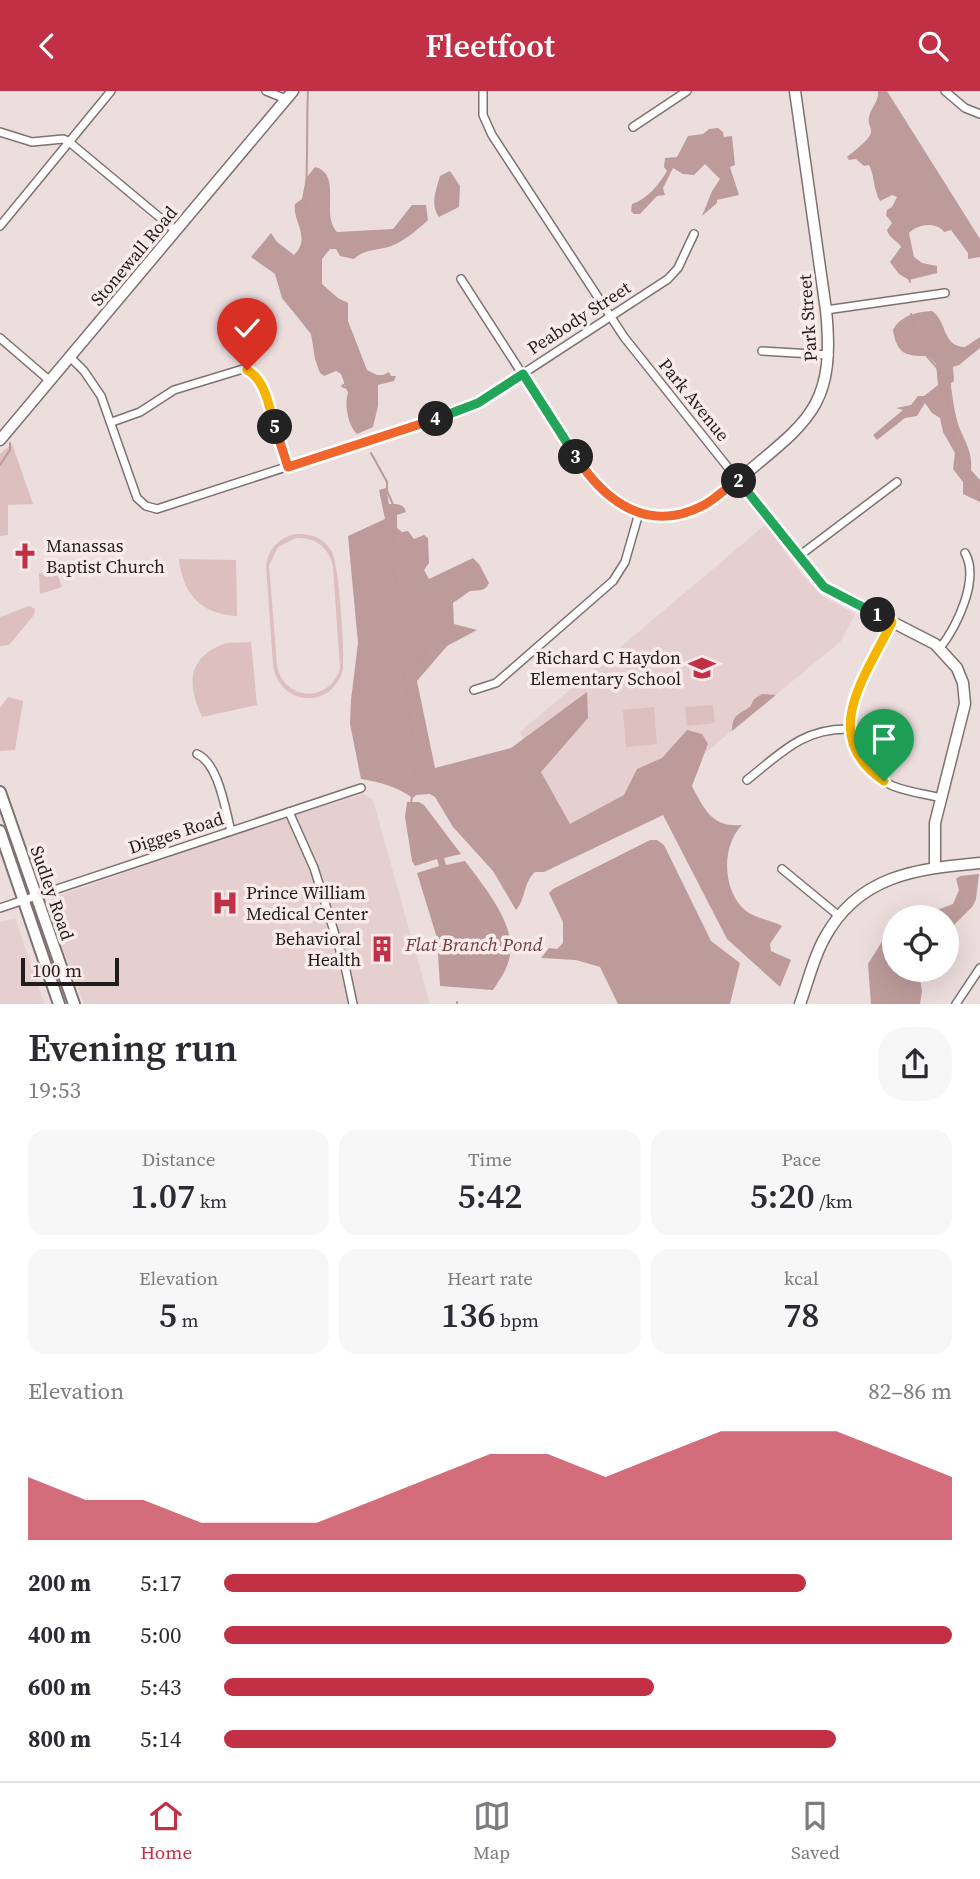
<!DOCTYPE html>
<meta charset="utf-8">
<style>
:root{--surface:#fff;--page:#f7f7f7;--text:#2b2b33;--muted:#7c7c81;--line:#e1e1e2;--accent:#c13044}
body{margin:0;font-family:"Source Serif 4",serif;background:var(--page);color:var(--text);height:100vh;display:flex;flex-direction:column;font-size:26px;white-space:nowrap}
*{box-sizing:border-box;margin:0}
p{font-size:23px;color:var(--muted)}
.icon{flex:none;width:38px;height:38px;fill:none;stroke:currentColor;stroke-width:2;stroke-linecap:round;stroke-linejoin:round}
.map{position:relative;height:913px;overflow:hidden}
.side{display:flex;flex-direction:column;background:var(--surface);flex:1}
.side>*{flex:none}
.controls{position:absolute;left:882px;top:814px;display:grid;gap:14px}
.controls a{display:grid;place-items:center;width:77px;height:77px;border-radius:50%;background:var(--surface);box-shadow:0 7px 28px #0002;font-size:35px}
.scale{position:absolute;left:21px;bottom:18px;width:98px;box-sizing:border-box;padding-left:7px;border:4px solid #211c1c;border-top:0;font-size:19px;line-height:24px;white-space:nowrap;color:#211c1c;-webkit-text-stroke:5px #faebeb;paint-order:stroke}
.pin{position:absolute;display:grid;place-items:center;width:60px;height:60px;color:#fff;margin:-72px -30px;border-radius:50% 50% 50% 0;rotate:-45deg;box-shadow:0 0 7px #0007}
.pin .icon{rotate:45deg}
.km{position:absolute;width:35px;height:35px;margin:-18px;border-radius:50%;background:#222;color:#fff;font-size:19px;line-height:35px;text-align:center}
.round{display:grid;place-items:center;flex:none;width:74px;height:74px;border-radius:28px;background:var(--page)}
.head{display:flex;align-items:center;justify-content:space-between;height:119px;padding:0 28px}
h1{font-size:38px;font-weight:600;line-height:52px}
.stats{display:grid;grid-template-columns:repeat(3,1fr);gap:10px;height:119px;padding:7px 28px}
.stats div{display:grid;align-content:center;border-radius:18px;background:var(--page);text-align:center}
.stats b{font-size:35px;font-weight:600}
.stats small{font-size:19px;font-weight:400}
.stats p{font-size:19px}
.chart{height:196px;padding:14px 28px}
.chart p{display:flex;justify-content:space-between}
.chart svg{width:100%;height:126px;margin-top:7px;fill:var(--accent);opacity:.7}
ul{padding:0 28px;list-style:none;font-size:23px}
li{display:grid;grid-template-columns:112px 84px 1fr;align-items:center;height:52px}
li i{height:18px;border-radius:9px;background:var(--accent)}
header{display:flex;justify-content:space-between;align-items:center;height:91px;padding:0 28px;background:var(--accent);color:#fff;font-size:32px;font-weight:600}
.dock{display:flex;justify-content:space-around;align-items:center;height:98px;border-top:2px solid var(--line);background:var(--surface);font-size:19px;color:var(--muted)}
.dock a{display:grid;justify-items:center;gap:4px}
.dock .selected{color:var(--accent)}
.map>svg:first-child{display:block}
</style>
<header><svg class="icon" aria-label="back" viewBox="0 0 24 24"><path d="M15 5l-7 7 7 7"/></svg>Fleetfoot<svg class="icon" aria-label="search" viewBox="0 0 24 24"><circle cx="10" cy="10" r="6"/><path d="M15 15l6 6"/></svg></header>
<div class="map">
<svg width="980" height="913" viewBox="0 0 980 913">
<rect width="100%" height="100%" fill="#eddede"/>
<g fill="#e6cfcf">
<path d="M 765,434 L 805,487 L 822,505 L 855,523 L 841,550 L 670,691 L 569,739 L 520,641 Z"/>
<path d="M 363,703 L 373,709 L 430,913 L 84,913 L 47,817 L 52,807 L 263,734 Z"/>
<path d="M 15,827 L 43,909 L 45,913 L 0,913 L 0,831 Z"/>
</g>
<g fill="#ddbfbf" fill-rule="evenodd">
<path d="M 12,353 L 33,413 L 8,414 L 8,444 L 0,445 L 0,363 Z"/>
<path d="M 295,443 C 310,442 325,447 332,461 C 339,474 345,560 343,578 C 333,619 279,616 273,574 L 266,474 C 269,457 279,447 295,443 ZM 296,447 C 316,446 330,457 333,477 L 340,577 C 330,613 283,610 277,574 L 269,474 L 278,456 Z"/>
<path d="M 179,468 L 236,469 L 237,525 C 201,523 183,504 179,468 Z"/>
<path d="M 39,482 L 57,483 L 62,496 L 40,503 Z"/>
<path d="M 29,515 L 35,518 L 34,524 L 9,554 L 0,555 L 0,526 Z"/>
<path d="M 226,552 L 251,551 L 257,614 L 202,626 C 186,591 188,566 226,552 Z"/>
<path d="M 8,606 L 23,610 L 15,659 L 0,660 L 0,617 Z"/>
<path d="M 713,614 L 715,632 L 687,635 L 685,616 Z"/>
<path d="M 654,616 L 657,653 L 626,656 L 623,619 Z"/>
</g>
<g fill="#bd9b9b">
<path d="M 878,0 L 887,0 L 980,148 L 980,166 L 968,168 L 968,162 L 951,139 L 944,141 C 937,130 917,133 909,142 L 914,166 L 922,172 L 937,175 L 937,182 L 909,189 L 899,183 L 890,171 L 901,156 C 898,149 889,148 887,139 L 892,132 L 886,124 L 887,119 L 892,116 L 897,106 L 892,104 L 880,110 C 873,98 875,86 869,74 L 864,75 L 856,68 L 849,69 L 847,66 C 852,62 870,48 871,42 C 872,37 867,32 869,26 C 871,16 879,11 878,0 Z"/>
<path d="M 718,37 L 723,41 L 724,46 L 732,45 L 735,74 L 730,76 L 739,104 L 717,109 L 717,112 L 702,125 L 712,100 L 720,88 L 705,73 L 694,84 L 683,83 L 673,77 L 663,97 L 665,104 L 657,105 L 640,123 L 634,123 L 631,120 L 632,113 C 647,108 659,94 667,80 L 664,76 L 665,67 L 677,66 L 688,45 L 703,43 L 709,38 Z"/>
<path d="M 315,76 C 343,83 320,124 337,141 L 393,138 L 412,114 L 426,114 L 428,129 C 421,136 405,149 396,153 C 383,160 364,157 354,168 L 340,165 L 336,158 L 330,158 L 322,168 L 322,193 L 338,207 L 348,212 L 348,230 L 367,279 L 377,284 L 383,284 L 389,281 L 391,285 L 396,285 L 394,290 L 378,294 L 378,315 L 373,336 L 357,343 C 348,335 344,313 348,302 L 341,283 L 336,280 L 324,285 L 320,282 L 315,268 L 311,243 L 282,207 L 275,183 L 251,166 L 271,142 L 277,151 L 294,164 C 312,146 292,131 295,113 L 302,108 L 306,87 Z"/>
<path d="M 450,80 L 460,95 L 459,116 L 439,126 C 430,114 436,99 440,85 Z"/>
<path d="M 932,220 C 947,229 942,256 965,256 L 980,246 L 980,257 L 959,274 L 953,276 L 954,290 L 951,292 L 951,296 C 953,309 955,324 959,336 C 965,350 973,363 971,379 L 980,389 L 980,411 L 963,403 L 963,391 L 953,378 L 955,362 L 943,341 L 940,327 L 932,322 L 925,312 L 917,325 L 905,327 L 877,349 L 873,344 L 903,319 L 896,317 L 911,314 L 918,305 L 924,305 L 938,294 L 936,273 L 928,265 C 906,265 897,264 893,239 C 901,224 917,221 932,220 Z"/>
<path d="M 386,397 L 389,413 C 396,413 404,412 406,421 L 397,424 L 397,437 L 402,441 L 408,440 L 414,448 L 424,444 L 428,447 L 429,472 L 424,479 L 429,488 L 473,467 L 479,473 L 489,492 C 485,501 478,499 470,500 L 453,512 L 454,533 L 477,539 L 447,555 L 417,590 L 435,677 L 511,657 L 587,601 L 588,627 L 541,681 L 570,733 L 624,704 L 637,678 L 662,667 L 687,639 L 702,643 L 708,653 L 692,695 C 704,718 712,737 742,734 C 721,755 722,800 746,820 C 755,827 771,829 782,835 L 770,853 L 771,860 L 791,869 L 780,896 L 727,848 L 663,724 L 544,781 L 535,781 C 523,792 526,808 516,819 L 493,780 L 453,736 L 435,706 L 430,703 L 416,704 L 413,707 C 397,696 381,691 361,688 L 350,633 L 351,609 L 358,552 L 348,445 L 385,428 L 379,399 Z"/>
<path d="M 762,603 L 776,604 L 732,640 C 732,624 739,623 750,616 L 754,608 Z"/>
<path d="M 650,749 L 657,749 L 664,754 L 711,850 L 740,872 L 730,913 L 618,913 L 600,876 L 576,869 L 541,867 L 549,857 L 557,858 L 563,852 L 563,831 L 549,802 L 553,798 Z"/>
<path d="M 979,783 L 976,808 L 973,815 L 947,841 L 947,826 L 911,826 L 921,818 L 932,821 L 953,813 L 959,799 L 956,788 L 960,785 Z"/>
<path d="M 894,838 L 894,878 L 930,879 L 920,888 L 922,900 L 920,913 L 871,913 L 868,873 L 888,841 Z"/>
</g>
<path fill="#bc9a9a" d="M 407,711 L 419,711 L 424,714 L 461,763 L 444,767 L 446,774 L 465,770 C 483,794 516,833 510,864 C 508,878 500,888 493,899 L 440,895 L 437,847 L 417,782 L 439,775 L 437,768 L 415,775 L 412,770 L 405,726 Z"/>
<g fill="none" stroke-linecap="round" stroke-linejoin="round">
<g stroke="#bc9a9a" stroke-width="2">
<path d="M 308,0 C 306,46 309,91 303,135 C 302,144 304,154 302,163 C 300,176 286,189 288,203 C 289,213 299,215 300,225 L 313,234 L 316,239 L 321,267 L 329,271 L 340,270 L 345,282 L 352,284 L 352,288 L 342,295 L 356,301 L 350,312 L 362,324 L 363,339"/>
<path d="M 906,157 L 906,174 L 910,191"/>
<path d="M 911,223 L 918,255 L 946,287 C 945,306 949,322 955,339 L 952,348 L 960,370 L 961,381 L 980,405"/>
<path d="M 371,362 L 387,391 L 387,400 L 395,418 L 392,469 L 397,497 L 415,547 L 426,557 L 423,570 C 412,569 408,569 404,582 L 416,671 L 411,713"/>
<path d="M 0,374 L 10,359 L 10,352"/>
<path d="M 947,834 L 962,810 L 968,785"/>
<path d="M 457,913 L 457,911"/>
<path d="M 898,913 L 914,878"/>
</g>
<g stroke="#7e7171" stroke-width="10">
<g id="street">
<path d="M 266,0 L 286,8"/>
<path d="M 945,0 L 965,17 L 980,23"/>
<path d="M 633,36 L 687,0"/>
<path d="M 0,41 L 32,51 L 63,48 L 68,50 L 176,140"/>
<path d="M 0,135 L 111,0"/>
<path d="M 461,188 L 588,385 C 618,422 664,437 707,413 C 718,406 728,397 738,389 L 624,246 L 492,44 L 483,24 L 483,0"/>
<path d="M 826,219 L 945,202"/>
<path d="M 0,247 L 50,290"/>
<path d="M 762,260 L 829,264"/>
<path d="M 70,266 L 84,280 L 101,305 L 137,407 L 146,415 L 157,418 L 455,321 L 478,312 L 668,188 L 678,177 L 694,143"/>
<path d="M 112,331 L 140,321 L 174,299 L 243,278 L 252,282 L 261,293 L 287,375"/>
<path d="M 799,465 L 897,391"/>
<path d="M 892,531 C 872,571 828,630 863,672 C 871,682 881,690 893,695 C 908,701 925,703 941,707"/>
<path d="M 940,557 C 957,535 980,488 965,462"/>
<path d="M 474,599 L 496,592 L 613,490 L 625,471 L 639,422"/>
<path d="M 197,663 C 219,673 225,718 231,740"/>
<path d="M 747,689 C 781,662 803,637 849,638"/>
<path d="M 289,721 L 314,777 L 345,875 L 353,913"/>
<path d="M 782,778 L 839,825"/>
<path d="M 0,817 L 361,697"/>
<path d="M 956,913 L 980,877"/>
</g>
</g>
<g stroke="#7e7171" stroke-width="13">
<g id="secondary">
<path d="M 795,0 L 826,219 C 836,317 808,330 738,389 L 824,496 L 935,553 L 957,577 L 963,592 L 965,613 L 935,732 L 935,776"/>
<path d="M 0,349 L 293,0"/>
<path d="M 800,913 C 808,891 813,868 824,848 C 858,784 916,778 980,772"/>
</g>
</g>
<g stroke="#7e7171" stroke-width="14">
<g id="primary">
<path d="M 0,701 L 74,913"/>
<path d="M 0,740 L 59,913"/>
</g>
</g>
<use href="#street" stroke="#fff" stroke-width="7"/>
<use href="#secondary" stroke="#fff" stroke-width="10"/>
<use href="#primary" stroke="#fff" stroke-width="10"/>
</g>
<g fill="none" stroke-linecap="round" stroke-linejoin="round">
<g stroke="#fff" stroke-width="14">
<path id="split-1" d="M 878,524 L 892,531 C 866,585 817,645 884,690"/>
</g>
<g stroke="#fff" stroke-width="14">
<path id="split-2" d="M 739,390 L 824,496 L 878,524"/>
</g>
<g stroke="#fff" stroke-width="14">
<path id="split-3" d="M 576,366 C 606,412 649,443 704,414 C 716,408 728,394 739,390"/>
</g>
<g stroke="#fff" stroke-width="14">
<path id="split-4" d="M 436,328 L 478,312 L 523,283 L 576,366"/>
</g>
<g stroke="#fff" stroke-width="14">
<path id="split-5" d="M 275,336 L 288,376 L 436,328"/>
</g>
<g stroke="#fff" stroke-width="14">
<path id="split-6" d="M 247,279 C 266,289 269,317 275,336"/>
</g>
<use href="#split-1" stroke="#f5b400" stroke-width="9"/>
<use href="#split-2" stroke="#22a559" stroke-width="9"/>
<use href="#split-3" stroke="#f0652b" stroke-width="9"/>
<use href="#split-4" stroke="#22a559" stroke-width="9"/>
<use href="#split-5" stroke="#f0652b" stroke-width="9"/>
<use href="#split-6" stroke="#f5b400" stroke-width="9"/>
</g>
<defs>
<g id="church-bare" transform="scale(2.1)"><path d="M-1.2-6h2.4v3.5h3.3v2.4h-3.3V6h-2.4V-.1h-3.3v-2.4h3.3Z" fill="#c13044" stroke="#faebeb" stroke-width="2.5" paint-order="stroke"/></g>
<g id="school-bare" transform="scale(2.1)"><path d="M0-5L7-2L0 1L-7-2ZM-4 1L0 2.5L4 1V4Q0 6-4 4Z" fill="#c13044" stroke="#faebeb" stroke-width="2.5" paint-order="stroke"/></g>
<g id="hospital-bare" transform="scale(2.1)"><path d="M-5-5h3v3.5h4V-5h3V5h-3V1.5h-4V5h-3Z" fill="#c13044" stroke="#faebeb" stroke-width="2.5" paint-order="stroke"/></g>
<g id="building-bare" transform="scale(2.1)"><path d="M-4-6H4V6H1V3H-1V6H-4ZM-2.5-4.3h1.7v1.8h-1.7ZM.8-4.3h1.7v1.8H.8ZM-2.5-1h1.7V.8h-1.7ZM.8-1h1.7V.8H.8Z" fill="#c13044" stroke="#faebeb" stroke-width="2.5" paint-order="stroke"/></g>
</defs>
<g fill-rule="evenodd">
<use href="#church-bare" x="25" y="465"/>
<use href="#school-bare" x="702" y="577"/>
<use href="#hospital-bare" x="225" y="812"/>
<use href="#building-bare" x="382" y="858"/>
</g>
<g text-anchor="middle" stroke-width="7" stroke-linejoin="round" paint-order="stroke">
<g font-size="18" fill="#211c1c" stroke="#faebeb">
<text transform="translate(134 165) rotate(-50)" y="6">Stonewall Road</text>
<text transform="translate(579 227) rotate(-33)" y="6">Peabody Street</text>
<text transform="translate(808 227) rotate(-94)" y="6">Park Street</text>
<text transform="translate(694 309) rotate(51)" y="6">Park Avenue</text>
<text transform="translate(176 742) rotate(-18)" y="6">Digges Road</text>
<text transform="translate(52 802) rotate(71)" y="6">Sudley Road</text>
</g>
<g font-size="18" fill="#211c1c" stroke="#faebeb" text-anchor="start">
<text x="46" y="461">Manassas<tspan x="46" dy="21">Baptist Church</tspan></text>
<text x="681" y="573" text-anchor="end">Richard C Haydon<tspan x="681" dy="21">Elementary School</tspan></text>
<text x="246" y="808">Prince William<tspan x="246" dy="21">Medical Center</tspan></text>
<text x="361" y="854" text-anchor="end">Behavioral<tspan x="361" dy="21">Health</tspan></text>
</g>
<g font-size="19" font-style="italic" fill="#723f41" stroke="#faebeb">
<text x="474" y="860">Flat Branch Pond</text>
</g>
</g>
</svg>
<div class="controls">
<a><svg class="icon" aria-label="locate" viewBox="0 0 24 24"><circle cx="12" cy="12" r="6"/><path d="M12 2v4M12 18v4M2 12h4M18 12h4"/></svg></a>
</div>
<div class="scale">100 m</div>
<div class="pin" style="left:884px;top:690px;background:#1e9e55"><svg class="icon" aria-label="arrive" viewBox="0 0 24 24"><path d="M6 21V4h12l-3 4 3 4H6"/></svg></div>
<div class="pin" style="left:247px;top:279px;background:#d93025"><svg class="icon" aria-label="check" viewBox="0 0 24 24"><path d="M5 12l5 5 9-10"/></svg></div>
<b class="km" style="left:878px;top:524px">1</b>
<b class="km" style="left:739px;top:390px">2</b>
<b class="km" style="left:576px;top:366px">3</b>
<b class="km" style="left:436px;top:328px">4</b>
<b class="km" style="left:275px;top:336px">5</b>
</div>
<section class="side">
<div class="head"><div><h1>Evening run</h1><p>19:53</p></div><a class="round"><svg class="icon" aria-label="share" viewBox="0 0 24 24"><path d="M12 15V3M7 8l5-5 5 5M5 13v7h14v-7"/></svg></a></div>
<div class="stats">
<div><p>Distance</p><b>1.07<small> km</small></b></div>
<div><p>Time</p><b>5:42</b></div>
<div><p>Pace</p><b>5:20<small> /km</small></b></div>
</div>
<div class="stats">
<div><p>Elevation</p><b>5<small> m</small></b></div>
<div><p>Heart rate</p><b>136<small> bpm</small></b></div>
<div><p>kcal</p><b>78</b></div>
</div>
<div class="chart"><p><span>Elevation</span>82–86 m</p>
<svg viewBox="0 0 160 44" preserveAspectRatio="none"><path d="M0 44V22L10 30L20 30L30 38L40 38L50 38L60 30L70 22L80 14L90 14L100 22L110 14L120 6L130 6L140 6L150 14L160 22V44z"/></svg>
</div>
<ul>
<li><b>200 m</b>5:17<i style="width:80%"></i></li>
<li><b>400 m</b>5:00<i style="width:100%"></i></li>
<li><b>600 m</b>5:43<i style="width:59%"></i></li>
<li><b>800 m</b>5:14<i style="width:84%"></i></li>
</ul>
</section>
<nav class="dock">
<a class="selected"><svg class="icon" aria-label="home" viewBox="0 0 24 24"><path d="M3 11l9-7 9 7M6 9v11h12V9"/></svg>Home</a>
<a><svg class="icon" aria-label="map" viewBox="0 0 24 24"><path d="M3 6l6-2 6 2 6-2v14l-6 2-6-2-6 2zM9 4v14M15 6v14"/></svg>Map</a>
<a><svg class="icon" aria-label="saved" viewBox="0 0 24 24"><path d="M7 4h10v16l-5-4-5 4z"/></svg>Saved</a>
</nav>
